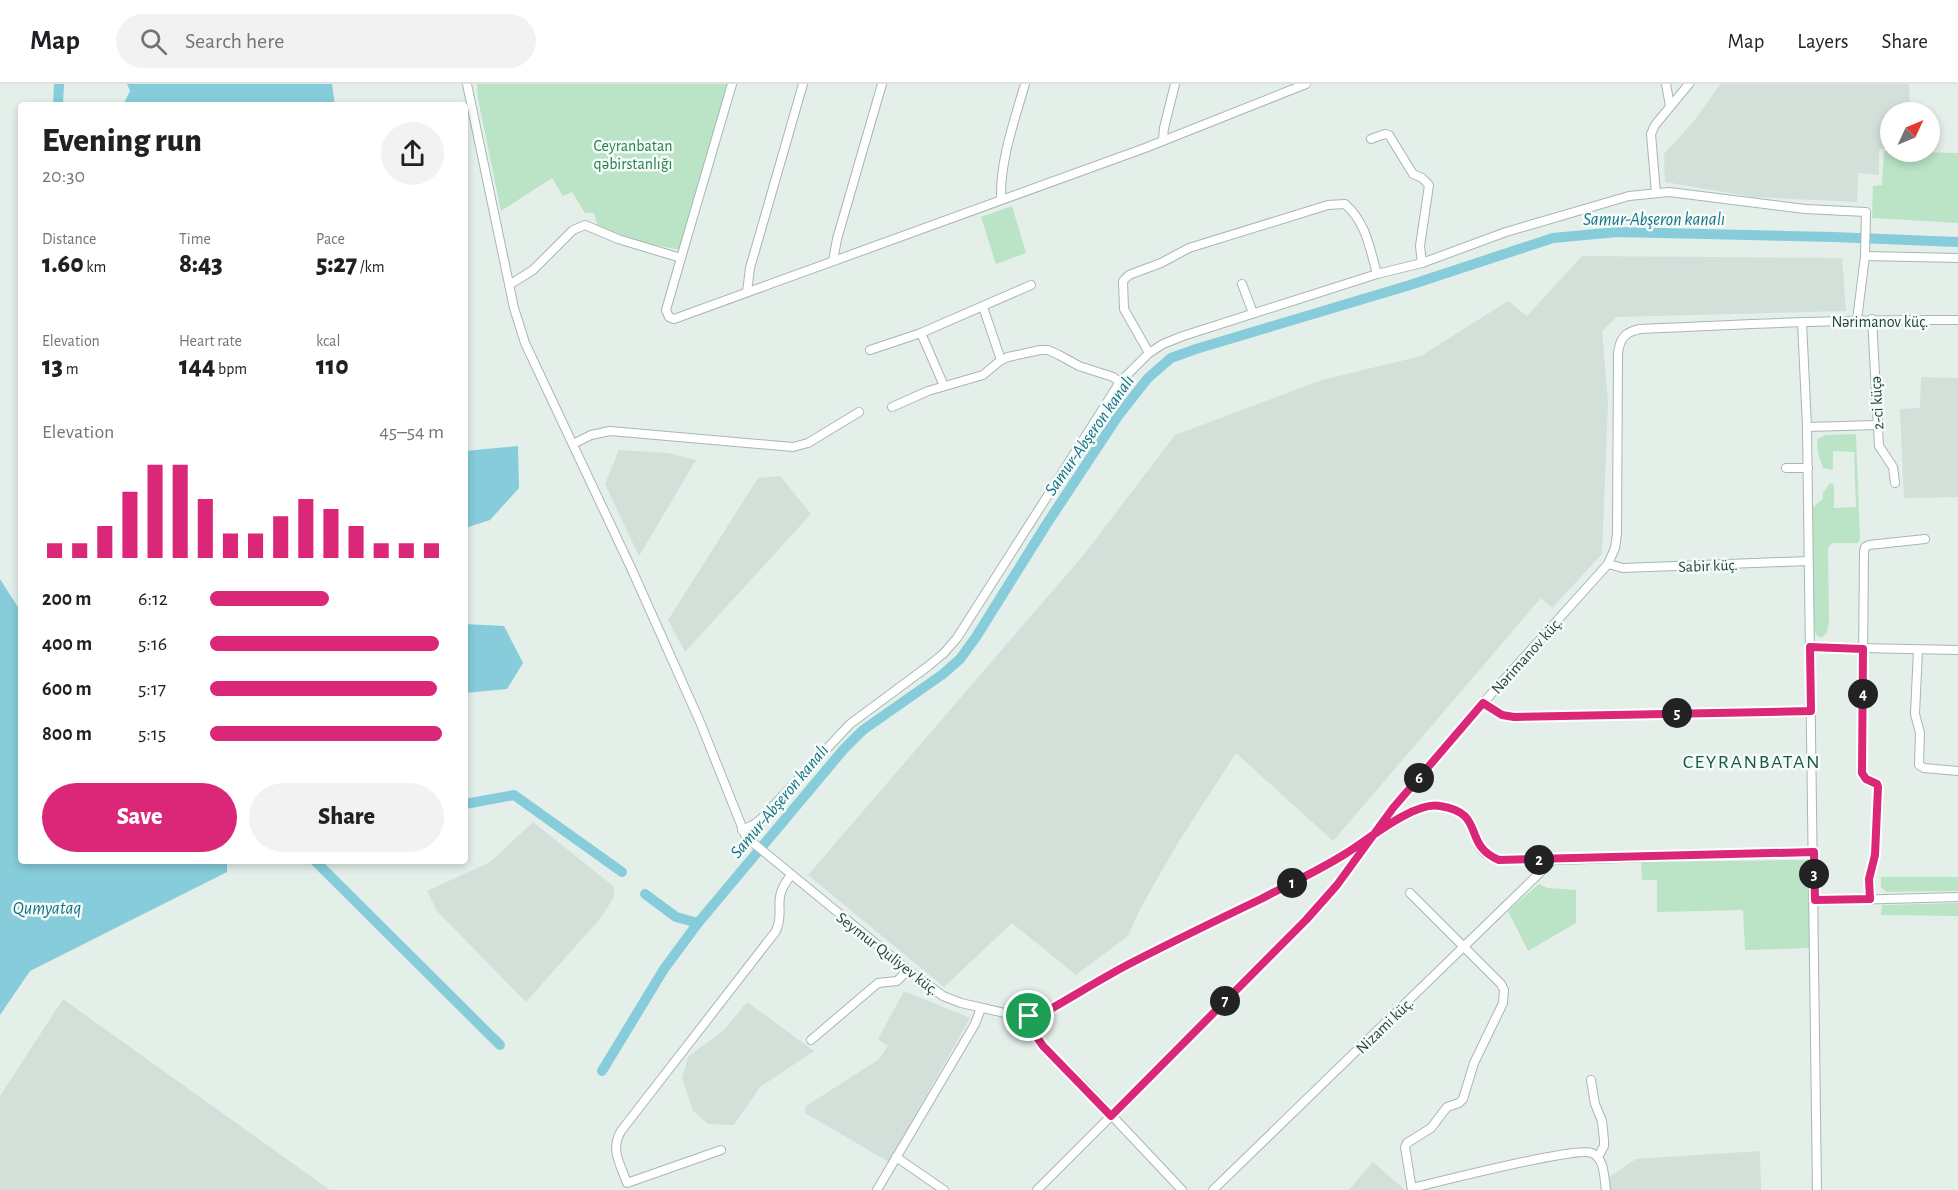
<!DOCTYPE html>
<meta charset="utf-8">
<style>
:root{--surface:#fff;--page:#f2f2f2;--text:#202124;--muted:#757577;--line:#e0e0e0;--accent:#db2777}
body{margin:0;font-family:"Alegreya Sans",sans-serif;background:var(--page);color:var(--text);height:100vh;display:flex;flex-direction:column;font-size:22px;white-space:nowrap}
*{box-sizing:border-box;margin:0}
p{font-size:20px;color:var(--muted)}
.icon{flex:none;width:33px;height:33px;fill:none;stroke:currentColor;stroke-width:2;stroke-linecap:round;stroke-linejoin:round}
.map{position:relative;flex:1;overflow:hidden}
.panel{position:absolute;left:18px;top:18px;width:450px;height:762px;display:flex;flex-direction:column;background:var(--surface);border-radius:6px;box-shadow:0 3px 9px #0003}
.panel>*{flex:none}
.needle{width:39px;rotate:46deg}
.controls{position:absolute;left:1880px;top:18px;display:grid;gap:12px}
.controls a{display:grid;place-items:center;width:60px;height:60px;border-radius:50%;background:var(--surface);box-shadow:0 3px 9px #0003;font-size:30px}
.pin{position:absolute;display:grid;place-items:center;width:51px;height:51px;color:#fff;margin:-26px;border:3px solid #fff;border-radius:50%;box-shadow:0 2px 6px #0007}
.km{position:absolute;width:30px;height:30px;margin:-15px;border-radius:50%;background:#222;color:#fff;font-size:16px;line-height:30px;text-align:center}
.round{display:grid;place-items:center;flex:none;width:63px;height:63px;border-radius:32px;background:var(--page)}
.headline{display:flex;align-items:center;justify-content:space-between;height:102px;padding:0 24px}
h1{font-size:33px;font-weight:800;line-height:45px}
.metrics{display:grid;grid-template-columns:repeat(3,1fr);gap:9px;height:102px;padding:6px 24px}
.metrics div{display:grid;align-content:center}
.metrics b{font-size:26px;font-weight:800}
.metrics small{font-size:16px;font-weight:400}
.metrics p{font-size:16px}
.chart{height:168px;padding:12px 24px}
.chart p{display:flex;justify-content:space-between}
.chart svg{width:100%;height:108px;margin-top:6px;stroke:var(--accent);stroke-width:6}
.button{display:flex;gap:12px;margin-top:auto;padding:12px 24px}
.button a{flex:1;height:69px;border-radius:36px;background:var(--accent);color:#fff;font-size:24px;font-weight:800;line-height:69px;text-align:center}
.button a+a{background:var(--page);color:var(--text)}
ul{padding:0 24px;list-style:none;font-size:20px}
li{display:grid;grid-template-columns:96px 72px 1fr;align-items:center;height:45px}
li i{height:15px;border-radius:8px;background:var(--accent)}
header{display:flex;align-items:center;gap:36px;box-sizing:border-box;height:84px;padding:0 30px;background:var(--surface);border-bottom:2px solid var(--line)}
header strong{font-size:28px}
nav{display:flex;gap:33px;margin-inline-start:auto;font-size:21px}
.search{width:420px;height:54px;background:var(--page);display:flex;align-items:center;gap:15px;box-sizing:border-box;padding:0 21px;border-radius:33px;color:var(--muted);font-size:22px}
.map>svg:first-child{display:block}
</style>
<header>
<strong>Map</strong>
<div class="search"><svg class="icon" aria-label="search" viewBox="0 0 24 24"><circle cx="10" cy="10" r="6"/><path d="M15 15l6 6"/></svg>Search here</div>
<nav><a>Map</a><a>Layers</a><a>Share</a></nav>
</header>
<div class="map">
<svg width="1958" height="1106" viewBox="0 0 1958 1106">
<rect width="100%" height="100%" fill="#e4efea"/>
<g fill="#d2e0d9">
<path d="M 1720,0 L 1909,0 L 1910,28 L 1890,28 L 1888,64 L 1879,65 L 1879,91 L 1858,89 L 1857,118 L 1753,113 L 1665,98 L 1664,70 L 1694,37 Z"/>
<path d="M 1582,172 L 1842,174 L 1846,227 L 1617,233 L 1602,247 L 1608,318 L 1602,470 L 1552,524 L 1541,514 L 1333,757 L 1236,669 L 1176,762 L 1140,825 L 1128,852 L 1076,891 L 1012,839 L 944,903 L 808,791 L 1086,468 L 1175,351 L 1322,296 L 1421,272 L 1508,217 L 1527,232 Z"/>
<path d="M 1921,293 L 1958,294 L 1958,413 L 1904,414 L 1900,325 L 1920,324 Z"/>
<path d="M 619,366 L 668,369 L 696,376 L 639,472 L 605,400 Z"/>
<path d="M 780,392 L 811,430 L 685,568 L 668,536 L 758,394 Z"/>
<path d="M 533,738 L 613,802 L 614,807 L 613,815 L 599,836 L 526,918 L 437,827 L 427,807 L 490,778 Z"/>
<path d="M 904,907 L 970,934 L 889,1078 L 805,1029 L 806,1022 L 878,976 L 888,962 L 878,955 Z"/>
<path d="M 63,915 L 330,1106 L 0,1106 L 0,1012 Z"/>
<path d="M 747,918 L 814,967 L 760,1003 L 734,1041 L 708,1040 L 693,1027 L 682,994 L 688,973 L 725,945 Z"/>
<path d="M 1760,1067 L 1761,1106 L 1610,1106 L 1608,1094 L 1636,1075 Z"/>
<path d="M 1373,1078 L 1404,1105 L 1405,1106 L 1349,1106 Z"/>
</g>
<g fill="#bbe3c6">
<path d="M 477,0 L 728,0 L 680,166 L 646,159 L 598,143 L 594,129 L 585,129 L 572,108 L 563,112 L 552,94 L 501,127 L 478,15 Z"/>
<path d="M 1884,67 L 1958,69 L 1958,139 L 1872,134 L 1873,102 L 1882,101 Z"/>
<path d="M 1012,122 L 1026,169 L 996,180 L 981,133 Z"/>
<path d="M 1856,350 L 1860,455 L 1858,459 L 1832,459 L 1828,464 L 1829,538 L 1827,548 L 1821,554 L 1816,551 L 1813,540 L 1813,423 L 1823,415 L 1823,409 L 1830,399 L 1834,401 L 1834,424 L 1856,423 L 1854,368 L 1833,367 L 1833,386 L 1823,384 L 1818,369 L 1817,355 L 1826,351 Z"/>
<path d="M 1807,776 L 1810,864 L 1745,866 L 1743,826 L 1657,828 L 1657,796 L 1642,796 L 1641,778 Z"/>
<path d="M 1881,793 L 1958,793 L 1958,807 L 1886,808 L 1881,803 Z"/>
<path d="M 1539,800 L 1547,804 L 1576,806 L 1576,839 L 1528,867 L 1508,827 Z"/>
<path d="M 1958,819 L 1958,832 L 1881,831 L 1882,821 Z"/>
</g>
<g fill="#86ccda">
<path d="M 127,0 L 332,0 L 335,21 L 123,21 L 130,7 Z"/>
<path d="M 518,362 L 519,404 L 490,436 L 465,444 L 465,367 Z"/>
<path d="M 0,495 L 21,528 L 21,777 L 227,777 L 227,788 L 30,887 L 0,931 Z"/>
<path d="M 465,540 L 504,542 L 523,579 L 507,605 L 465,609 Z"/>
</g>
<g fill="none" stroke-linecap="round" stroke-linejoin="round">
<g stroke="#86ccda" stroke-width="10">
<path d="M 58,21 L 59,0"/>
<path d="M 465,720 L 514,711 L 622,788"/>
<path d="M 315,777 L 500,961"/>
<path d="M 645,810 L 676,833 L 698,839"/>
<path d="M 602,987 L 664,885 L 698,839 L 843,666 L 863,646 L 943,590 L 960,575 L 976,553 L 1046,441 L 1118,332 L 1148,294 L 1171,274 L 1196,265 L 1410,201 L 1553,154 L 1617,148 L 1833,153 L 1958,158"/>
</g>
<g stroke="#a6b8b2" stroke-width="10">
<g id="minor">
<path d="M 467,0 L 514,224 L 525,259 L 632,486 L 700,638 L 746,753 L 908,886 L 943,912 L 961,919 L 1018,932 L 1040,931 L 1130,879 L 1326,782 L 1412,727 C 1425,721 1434,720 1447,723 C 1484,732 1465,768 1498,775 C 1505,777 1514,776 1521,776 C 1544,776 1566,776 1589,775 C 1664,773 1739,771 1813,768"/>
<path d="M 1666,0 L 1670,22"/>
<path d="M 1163,55 L 1164,44 L 1175,0"/>
<path d="M 1371,55 L 1385,50 L 1389,51 L 1413,90 L 1422,94 L 1429,101 L 1420,162 L 1422,179"/>
<path d="M 1656,109 L 1651,50 L 1655,41 L 1689,0"/>
<path d="M 1001,115 C 1000,76 1014,38 1025,0"/>
<path d="M 1865,172 L 1958,174"/>
<path d="M 681,174 L 666,226 L 669,233 L 674,235 L 1145,64 L 1306,0"/>
<path d="M 833,177 L 837,155 L 882,0"/>
<path d="M 1242,200 L 1253,229"/>
<path d="M 509,201 L 533,186 L 573,146 L 585,141 L 618,155 L 681,174 L 732,0"/>
<path d="M 747,208 L 750,184 L 803,0"/>
<path d="M 983,223 L 1001,276"/>
<path d="M 1872,235 L 1879,362 L 1893,383 L 1895,399"/>
<path d="M 1802,238 L 1807,343 L 1817,1106"/>
<path d="M 921,249 L 944,302"/>
<path d="M 870,266 L 921,249 L 1031,201"/>
<path d="M 1149,269 L 1124,225 L 1123,197 L 1129,191 L 1161,179 L 1189,164 L 1328,121 L 1345,120 C 1366,138 1370,165 1377,190"/>
<path d="M 892,323 L 928,307 L 983,291 L 1001,276 L 1008,273 L 1040,266 L 1048,266 L 1059,271 L 1079,282 L 1113,293 L 1120,298"/>
<path d="M 1807,343 L 1877,341"/>
<path d="M 573,360 L 591,351 L 610,347 L 793,363 L 808,359 L 859,328"/>
<path d="M 1786,384 L 1808,384"/>
<path d="M 1608,480 L 1623,484 L 1808,477"/>
<path d="M 1810,563 L 1958,566"/>
<path d="M 1918,566 L 1915,630 L 1920,649 L 1919,681 L 1924,684 L 1958,687"/>
<path d="M 1483,619 L 1502,631 L 1514,633 L 1811,627"/>
<path d="M 742,746 L 753,741 L 761,735 L 850,640 L 927,583 L 944,569 L 957,554 L 1120,298 L 1149,269 L 1163,260 L 1183,252 L 1377,190 L 1422,179 L 1506,148 L 1629,112 L 1669,108 L 1805,125 L 1866,128 L 1865,172 L 1857,236"/>
<path d="M 1375,749 L 1393,724 L 1483,619 L 1608,480 L 1615,464 L 1617,450 L 1618,269 C 1620,254 1625,248 1640,245 C 1746,240 1852,235 1958,236"/>
<path d="M 1410,809 L 1501,900 L 1504,906 L 1503,919 L 1474,979 L 1463,1015 L 1459,1019 L 1447,1023 L 1431,1044 L 1407,1059 L 1405,1063 L 1412,1106"/>
<path d="M 1870,815 L 1869,795 L 1875,771 L 1878,703 L 1877,700 L 1866,695 L 1862,689 L 1864,468 L 1865,463 L 1869,461 L 1925,455"/>
<path d="M 1815,817 L 1958,813"/>
<path d="M 1029,932 L 1032,946 L 1043,962 L 1083,1001 L 1182,1106"/>
<path d="M 811,956 L 878,899 L 897,897 L 908,886"/>
<path d="M 1591,996 L 1595,1020 L 1602,1037 L 1604,1056 L 1604,1062 L 1598,1073"/>
<path d="M 721,1066 L 627,1099 C 620,1079 610,1066 621,1047 L 776,847 C 786,823 770,818 791,791"/>
<path d="M 896,1073 L 944,1106"/>
<path d="M 1412,1104 C 1438,1098 1577,1062 1592,1069 C 1605,1075 1604,1094 1606,1106"/>
<path d="M 877,1106 L 975,940 L 981,924"/>
<path d="M 1037,1106 L 1307,836 L 1337,801 L 1367,759"/>
<path d="M 1213,1106 L 1553,776"/>
</g>
</g>
<use href="#minor" stroke="#fff" stroke-width="8"/>
</g>
<g fill="none" stroke-linecap="round" stroke-linejoin="round">
<g stroke="#fff" stroke-width="12">
<path id="route" d="M 1029,932 L 1040,931 C 1071,914 1100,895 1131,879 C 1174,857 1217,836 1261,815 C 1289,800 1318,787 1345,770 C 1368,756 1414,717 1440,722 C 1487,729 1461,760 1499,776 L 1814,768 L 1815,816 L 1870,815 L 1869,795 L 1875,771 L 1878,703 L 1877,700 L 1866,695 L 1862,689 L 1863,565 L 1810,563 L 1811,627 L 1514,633 L 1502,631 L 1483,619 L 1393,724 L 1337,801 L 1306,836 L 1111,1032 L 1043,962 L 1032,946 L 1029,932"/>
</g>
<use href="#route" stroke="#db2777" stroke-width="8"/>
</g>
<g text-anchor="middle" stroke-width="5" stroke-linejoin="round" paint-order="stroke">
<g font-size="16" fill="#26804a" stroke="#f5fbf8">
<text x="633" y="67">Ceyranbatan<tspan x="633" dy="18">qəbirstanlığı</tspan></text>
</g>
<g font-size="16" fill="#21443b" stroke="#f5fbf8">
<text x="1880" y="243">Nərimanov küç.</text>
<text transform="translate(1876 319) rotate(-93)" y="6">2-ci küçə</text>
<text transform="translate(1708 481) rotate(-2)" y="6">Sabir küç.</text>
<text transform="translate(1526 571) rotate(-48)" y="6">Nərimanov küç.</text>
<text transform="translate(888 869) rotate(38)" y="6">Seymur Quliyev küç.</text>
<text transform="translate(1384 941) rotate(-44)" y="6">Nizami küç.</text>
</g>
<g font-size="18" font-style="italic" fill="#137388" stroke="#f5fbf8">
<text x="1654" y="141">Samur-Abşeron kanalı</text>
<text transform="translate(1089 351) rotate(-55)" y="6">Samur-Abşeron kanalı</text>
<text transform="translate(779 717) rotate(-50)" y="6">Samur-Abşeron kanalı</text>
<text x="47" y="830">Qumyataq</text>
</g>
<g font-size="20" letter-spacing="1.5" fill="#1a594a" stroke="#f5fbf8">
<text x="1752" y="684">CEYRANBATAN</text>
</g>
</g>
</svg>
<div class="controls">
<a><svg class="needle" viewBox="-14 -14 28 28"><path d="M0-13l5 13h-10z" fill="#e53935"/><path d="M0 13l5-13h-10z" fill="#757577"/></svg></a>
</div>
<div class="pin" style="left:1029px;top:932px;background:#1e9e55"><svg class="icon" aria-label="arrive" viewBox="0 0 24 24"><path d="M6 21V4h12l-3 4 3 4H6"/></svg></div>
<b class="km" style="left:1292px;top:799px">1</b>
<b class="km" style="left:1539px;top:776px">2</b>
<b class="km" style="left:1814px;top:790px">3</b>
<b class="km" style="left:1863px;top:610px">4</b>
<b class="km" style="left:1677px;top:629px">5</b>
<b class="km" style="left:1419px;top:694px">6</b>
<b class="km" style="left:1225px;top:917px">7</b>
<section class="panel">
<div class="headline"><div><h1>Evening run</h1><p>20:30</p></div><a class="round"><svg class="icon" aria-label="share" viewBox="0 0 24 24"><path d="M12 15V3M7 8l5-5 5 5M5 13v7h14v-7"/></svg></a></div>
<div class="metrics">
<div><p>Distance</p><b>1.60<small> km</small></b></div>
<div><p>Time</p><b>8:43</b></div>
<div><p>Pace</p><b>5:27<small> /km</small></b></div>
</div>
<div class="metrics">
<div><p>Elevation</p><b>13<small> m</small></b></div>
<div><p>Heart rate</p><b>144<small> bpm</small></b></div>
<div><p>kcal</p><b>110</b></div>
</div>
<div class="chart"><p><span>Elevation</span>45–54 m</p>
<svg viewBox="0 0 160 44" preserveAspectRatio="none"><path d="M5 44V38M15 44V38M25 44V31M35 44V17M45 44V6M55 44V6M65 44V20M75 44V34M85 44V34M95 44V27M105 44V20M115 44V24M125 44V31M135 44V38M145 44V38M155 44V38"/></svg>
</div>
<ul>
<li><b>200 m</b>6:12<i style="width:51%"></i></li>
<li><b>400 m</b>5:16<i style="width:98%"></i></li>
<li><b>600 m</b>5:17<i style="width:97%"></i></li>
<li><b>800 m</b>5:15<i style="width:99%"></i></li>
</ul>
<div class="button"><a>Save</a><a>Share</a></div>
</section>
</div>
